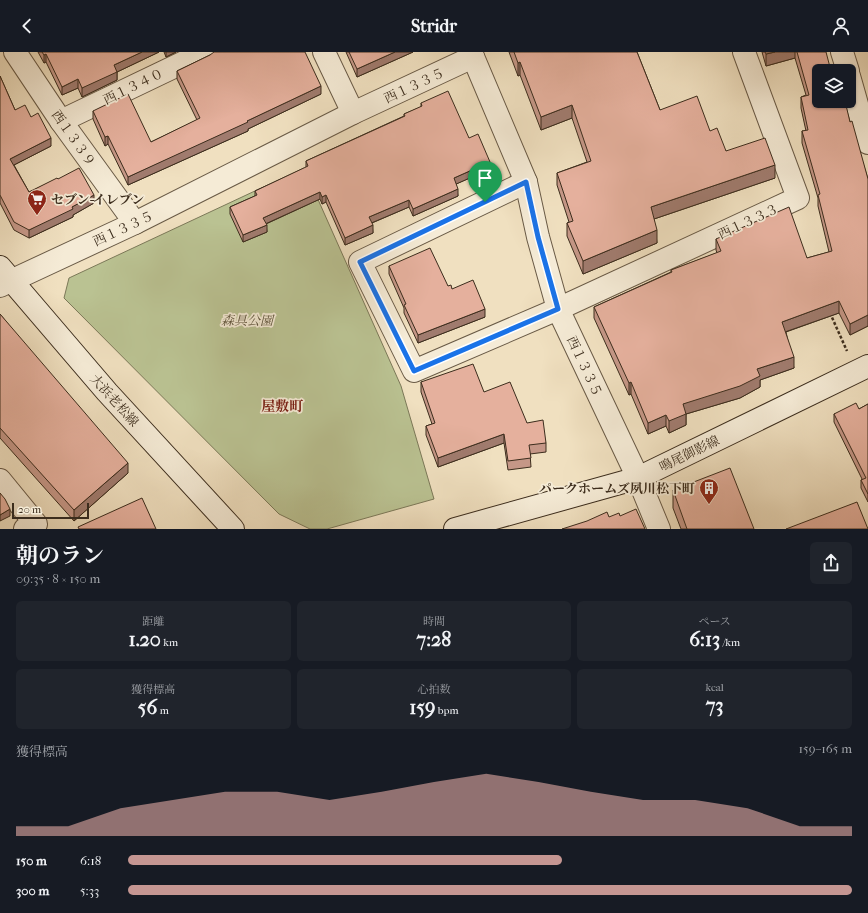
<!DOCTYPE html>
<html lang="ja">
<meta charset="utf-8">
<style>
:root{--surface:#171b24;--page:#20242c;--text:#f1f3f6;--muted:#9ea1a6;--accent:#c59692}
body{margin:0;font-family:"IM FELL French Canon","Noto Serif JP",serif;background:var(--page);color:var(--text);height:100vh;display:flex;flex-direction:column;font-size:15px;white-space:nowrap}
*{box-sizing:border-box;margin:0}
p{font-size:13px;color:var(--muted)}
.icon{flex:none;width:22px;height:22px;fill:none;stroke:currentColor;stroke-width:2;stroke-linecap:round;stroke-linejoin:round}
.map{position:relative;height:477px;overflow:hidden}
.panel{display:flex;flex-direction:column;background:var(--surface);flex:1}
.panel>*{flex:none}
.controls{position:absolute;left:812px;top:12px;display:grid;gap:8px}
.controls a{display:grid;place-items:center;width:44px;height:44px;border-radius:6px;background:var(--surface);box-shadow:0 1px 3px #0004;font-size:20px}
.scale{position:absolute;left:12px;bottom:10px;width:77px;box-sizing:border-box;padding-left:4px;border:2px solid #3c2d1d;border-top:0;font-size:11px;line-height:14px;white-space:nowrap;color:#3c2d1d;-webkit-text-stroke:3px #f5ebd6;paint-order:stroke}
.pin{position:absolute;display:grid;place-items:center;width:34px;height:34px;color:#fff;margin:-41px -17px;border-radius:50% 50% 50% 0;rotate:-45deg;box-shadow:0 0 4px #0007}
.pin .icon{rotate:45deg}
.round{display:grid;place-items:center;flex:none;width:42px;height:42px;border-radius:6px;background:var(--page)}
.summary{display:flex;align-items:center;justify-content:space-between;height:68px;padding:0 16px}
h1{font-size:22px;font-weight:700;line-height:30px}
.figures{display:grid;grid-template-columns:repeat(3,1fr);gap:6px;height:68px;padding:4px 16px}
.figures div{display:grid;align-content:center;border-radius:6px;background:var(--page);text-align:center}
.figures b{font-size:20px;font-weight:700}
.figures small{font-size:11px;font-weight:400}
.figures p{font-size:11px}
.chart{height:112px;padding:8px 16px}
.chart p{display:flex;justify-content:space-between}
.chart svg{width:100%;height:72px;margin-top:4px;fill:var(--accent);opacity:.7}
ul{padding:0 16px;list-style:none;font-size:13px}
li{display:grid;grid-template-columns:64px 48px 1fr;align-items:center;height:30px}
li i{height:10px;border-radius:5px;background:var(--accent)}
header{display:flex;justify-content:space-between;align-items:center;height:52px;padding:0 16px;background:var(--surface);font-size:18px;font-weight:700}
.map>svg:first-child{display:block}
</style>
<header><svg class="icon" aria-label="back" viewBox="0 0 24 24"><path d="M15 5l-7 7 7 7"/></svg>Stridr<svg class="icon" aria-label="person" viewBox="0 0 24 24"><circle cx="12" cy="8" r="4"/><path d="M4 21q1-7 8-7t8 7"/></svg></header>
<div class="map">
<svg width="868" height="477" viewBox="0 0 868 477">
<rect width="100%" height="100%" fill="#f0e0c0"/>
<filter id="stains"><feTurbulence type="fractalNoise" baseFrequency=".005" numOctaves="4"/><feColorMatrix values="0 0 0 0 .2 0 0 0 0 .09 0 0 0 0 .02 0 0 0 .5 -.17"/></filter>
<radialGradient id="worn" r=".72"><stop offset=".6" stop-color="#630" stop-opacity="0"/><stop offset="1" stop-color="#630" stop-opacity=".3"/></radialGradient>
<path fill="#bac292" stroke="#7b7858" d="M 304,116 L 401,334 L 434,447 L 327,477 L 310,477 L 279,462 L 64,246 L 69,226 Z"/>
<g fill="none" stroke-linecap="round" stroke-linejoin="round">
<g stroke="#695a46" stroke-width="24">
<g id="street">
<path d="M 15,0 L 61,69 L 135,171"/>
<path d="M 324,0 L 353,61"/>
<path d="M 471,0 L 526,130 L 538,185 L 558,257 L 638,426 L 659,477"/>
<path d="M 842,0 L 848,19"/>
<path d="M 849,24 L 868,91"/>
<path d="M 61,69 L 205,0"/>
<path d="M 526,130 L 360,210 L 414,319 L 558,257 L 798,146 L 744,0"/>
<path d="M 0,234 L 135,171 L 353,61 L 473,5"/>
<path d="M 0,428 L 36,472 L 25,477"/>
</g>
</g>
<g stroke="#3c2d1d" stroke-width="24">
<g id="secondary">
<path d="M 0,215 L 107,340 L 233,477"/>
<path d="M 455,477 L 638,426 L 868,314"/>
</g>
</g>
<path stroke="#3c2d1d" stroke-width="2.5" stroke-dasharray="3 2" stroke-linecap="butt" d="M 830,261 L 847,299"/>
<use href="#street" stroke="#f5ebd6" stroke-width="22"/>
<use href="#secondary" stroke="#f5ebd6" stroke-width="22"/>
</g>
<g fill="#c59787" stroke="#3c2d1d">
<path d="M 38,0 L 159,0 L 117,20 L 117,28 L 82,45 L 78,36 L 62,43 L 46,10 L 44,11 Z"/>
<path d="M 164,0 L 176,0 L 166,5 Z"/>
<path d="M 346,0 L 413,0 L 357,25 Z"/>
<path d="M 509,0 L 637,0 L 660,58 L 710,79 L 726,99 L 775,126 L 654,167 L 657,191 L 583,222 L 567,184 L 567,171 L 569,170 L 557,133 L 557,121 L 587,110 L 572,66 L 541,78 L 520,23 L 518,24 Z"/>
<path d="M 762,0 L 826,0 L 819,19 L 850,70 L 868,127 L 868,274 L 850,283 L 839,261 L 786,280 L 794,316 L 760,328 L 760,335 L 740,346 L 686,362 L 686,373 L 669,381 L 666,374 L 648,382 L 631,342 L 629,343 L 594,266 L 594,255 L 671,220 L 671,218 L 717,201 L 716,198 L 716,187 L 807,206 L 829,200 L 818,154 L 818,146 L 802,91 L 802,79 L 806,79 L 801,56 L 801,45 L 806,43 L 795,6 L 766,14 Z"/>
<path d="M 210,3 L 321,42 L 248,77 L 248,79 L 128,133 L 108,92 L 105,94 L 93,67 L 93,59 L 151,90 L 197,68 L 177,27 L 177,19 Z"/>
<path d="M 0,24 L 15,58 L 31,65 L 51,94 L 14,113 L 29,140 L 58,127 L 94,151 L 73,163 L 73,165 L 29,186 L 14,178 L 0,151 Z"/>
<path d="M 421,51 L 469,86 L 490,117 L 456,132 L 458,144 L 413,164 L 409,155 L 372,171 L 373,181 L 345,193 L 326,150 L 322,152 L 320,147 L 266,172 L 267,180 L 243,190 L 230,162 L 230,155 L 255,144 L 255,139 L 306,116 L 306,109 L 404,64 L 404,62 L 421,55 Z"/>
<path d="M 389,214 L 448,234 L 485,265 L 418,291 L 404,261 L 404,256 L 389,222 Z"/>
<path d="M 0,262 L 128,421 L 74,469 L 0,386 Z"/>
<path d="M 421,330 L 484,340 L 527,371 L 546,391 L 546,400 L 530,402 L 531,415 L 508,418 L 504,391 L 438,415 L 426,383 L 426,374 L 432,372 L 421,340 Z"/>
<path d="M 868,352 L 868,450 L 861,436 L 861,428 L 862,427 L 834,370 L 834,362 L 859,357 Z"/>
<path d="M 673,438 L 754,477 L 681,477 L 673,456 Z"/>
</g>
<g fill="#a07b6e" stroke="#3c2d1d">
<path d="M 142,0 L 159,0 L 117,20 L 117,28 L 82,45 L 82,36 L 114,13 Z"/>
<path d="M 166,0 L 176,0 L 166,5 Z"/>
<path d="M 395,0 L 413,0 L 357,25 L 357,17 Z"/>
<path d="M 775,0 L 795,0 L 795,6 L 766,14 L 766,2 Z"/>
<path d="M 46,2 L 46,10 L 44,11 L 44,3 Z"/>
<path d="M 520,10 L 520,23 L 518,24 L 518,11 Z"/>
<path d="M 78,27 L 78,36 L 62,43 L 62,35 Z"/>
<path d="M 321,34 L 321,42 L 248,77 L 248,79 L 128,133 L 128,125 Z"/>
<path d="M 572,53 L 572,66 L 541,78 L 541,65 Z"/>
<path d="M 108,84 L 108,92 L 105,94 L 105,85 Z"/>
<path d="M 51,86 L 51,94 L 10,115 L 10,107 Z"/>
<path d="M 490,110 L 490,117 L 454,133 L 454,126 Z"/>
<path d="M 775,113 L 775,126 L 651,168 L 651,155 Z"/>
<path d="M 458,137 L 458,144 L 413,164 L 413,157 Z"/>
<path d="M 320,140 L 320,147 L 263,173 L 263,166 Z"/>
<path d="M 94,143 L 94,151 L 73,163 L 73,165 L 29,186 L 29,178 Z"/>
<path d="M 326,143 L 326,150 L 322,152 L 322,145 Z"/>
<path d="M 409,148 L 409,155 L 369,172 L 369,165 Z"/>
<path d="M 267,173 L 267,180 L 243,190 L 243,183 Z"/>
<path d="M 373,173 L 373,181 L 345,193 L 345,186 Z"/>
<path d="M 657,178 L 657,191 L 583,222 L 583,209 Z"/>
<path d="M 839,249 L 839,261 L 782,281 L 782,270 Z"/>
<path d="M 485,257 L 485,265 L 418,291 L 418,283 Z"/>
<path d="M 868,263 L 868,274 L 850,283 L 850,272 Z"/>
<path d="M 794,305 L 794,316 L 760,328 L 760,335 L 740,346 L 686,362 L 686,373 L 669,381 L 669,369 L 683,352 L 757,317 Z"/>
<path d="M 631,330 L 631,342 L 629,343 L 629,331 Z"/>
<path d="M 666,363 L 666,374 L 648,382 L 648,371 Z"/>
<path d="M 504,382 L 504,391 L 438,415 L 438,406 Z"/>
<path d="M 128,411 L 128,421 L 74,469 L 74,458 Z"/>
<path d="M 10,457 L 10,464 L 0,469 L 0,463 Z"/>
</g>
<g fill="#e5b09d" stroke="#3c2d1d">
<path d="M 42,0 L 142,0 L 114,13 L 117,20 L 82,36 L 78,27 L 62,35 L 46,2 L 44,3 Z"/>
<path d="M 214,0 L 305,0 L 321,34 L 247,69 L 248,70 L 128,125 L 108,84 L 105,85 L 93,59 L 128,42 L 151,90 L 200,66 L 177,19 L 210,3 Z"/>
<path d="M 349,0 L 395,0 L 357,17 Z"/>
<path d="M 514,0 L 637,0 L 660,58 L 697,44 L 710,79 L 717,76 L 726,99 L 765,86 L 775,113 L 651,155 L 657,178 L 583,209 L 567,171 L 573,169 L 557,121 L 591,109 L 572,53 L 541,65 L 520,10 L 518,11 Z"/>
<path d="M 765,0 L 775,0 L 766,2 Z"/>
<path d="M 797,0 L 826,0 L 831,19 L 819,19 L 819,49 L 845,49 L 850,70 L 852,69 L 868,127 L 868,263 L 850,272 L 839,249 L 782,270 L 794,305 L 757,317 L 760,324 L 740,334 L 683,352 L 686,362 L 669,369 L 666,363 L 648,371 L 631,330 L 629,331 L 594,255 L 672,220 L 671,218 L 721,199 L 716,187 L 789,155 L 807,206 L 832,199 L 818,143 L 820,142 L 802,79 L 808,78 L 801,45 L 809,43 Z"/>
<path d="M 0,24 L 15,58 L 25,53 L 31,65 L 38,61 L 51,86 L 10,107 L 29,140 L 57,126 L 58,127 L 79,116 L 94,143 L 72,155 L 73,157 L 29,178 L 14,170 L 0,143 Z"/>
<path d="M 448,39 L 469,86 L 478,82 L 490,110 L 454,126 L 458,137 L 413,157 L 409,148 L 369,165 L 373,173 L 345,186 L 326,143 L 322,145 L 320,140 L 263,166 L 267,173 L 243,183 L 230,155 L 257,143 L 255,139 L 308,114 L 306,109 L 405,64 L 404,62 L 422,54 L 421,51 Z"/>
<path d="M 430,196 L 448,234 L 451,233 L 452,237 L 473,228 L 485,257 L 418,283 L 404,253 L 406,252 L 389,214 Z"/>
<path d="M 0,262 L 128,411 L 74,458 L 0,376 Z"/>
<path d="M 473,312 L 484,340 L 510,330 L 527,371 L 543,368 L 546,391 L 529,393 L 531,406 L 508,409 L 504,382 L 438,406 L 426,374 L 435,371 L 421,330 Z"/>
<path d="M 856,351 L 859,357 L 868,352 L 868,442 L 861,428 L 866,426 L 834,362 Z"/>
<path d="M 730,416 L 754,477 L 687,477 L 673,438 Z"/>
<path d="M 0,441 L 5,447 L 10,457 L 0,463 Z"/>
<path d="M 142,446 L 156,477 L 79,477 L 78,475 Z"/>
<path d="M 857,450 L 868,477 L 786,477 Z"/>
<path d="M 636,457 L 645,477 L 562,477 L 587,469 L 607,460 L 609,465 L 619,461 L 620,464 Z"/>
</g>
<g fill="none" stroke-linecap="round" stroke-linejoin="round">
<g stroke="#fff" stroke-width="8">
<path id="route" d="M 526,130 L 538,185 L 558,257 L 414,319 L 360,210 Z"/>
</g>
<use href="#route" stroke="#1a73e8" stroke-width="5"/>
</g>
<defs>
<g id="supermarket-pin" transform="scale(1)"><path d="M0 17L-7.5 6A9.5 9.5 0 1 1 7.5 6Z" fill="#8f2418" stroke="#f5ebd6"/><path d="M-6-5.5h2.5l.6 2H6L4.5 2H-2.5L-4.4-4H-6ZM-1.5 3.2a1.3 1.3 0 1 0 .1 0ZM3 3.2a1.3 1.3 0 1 0 .1 0Z" fill="#fff"/></g>
<g id="building-pin" transform="scale(1)"><path d="M0 17L-7.5 6A9.5 9.5 0 1 1 7.5 6Z" fill="#8f2418" stroke="#f5ebd6"/><path d="M-4-6H4V6H1V3H-1V6H-4ZM-2.5-4.3h1.7v1.8h-1.7ZM.8-4.3h1.7v1.8H.8ZM-2.5-1h1.7V.8h-1.7ZM.8-1h1.7V.8H.8Z" fill="#fff"/></g>
</defs>
<g fill-rule="evenodd">
<use href="#supermarket-pin" x="37" y="147"/>
<use href="#building-pin" x="709" y="436"/>
</g>
<g text-anchor="middle" stroke-width="3.5" stroke-linejoin="round" paint-order="stroke">
<g font-size="13" fill="#3c2d1d" stroke="#f5ebd6">
<text transform="translate(414 33) rotate(-25)" y="5">西１３３５</text>
<text transform="translate(133 34) rotate(-26)" y="5">西１３４０</text>
<text transform="translate(74 86) rotate(55)" y="5">西１３３９</text>
<text transform="translate(748 169) rotate(-25)" y="5">西１３３３</text>
<text transform="translate(123 176) rotate(-25)" y="5">西１３３５</text>
<text transform="translate(585 314) rotate(65)" y="5">西１３３５</text>
<text transform="translate(115 348) rotate(48)" y="5">大浜老松線</text>
<text transform="translate(689 401) rotate(-26)" y="5">鳴尾御影線</text>
</g>
<g font-size="13" font-weight="bold" fill="#3c2d1d" stroke="#f5ebd6" text-anchor="start">
<text x="51" y="152">セブン-イレブン</text>
<text x="695" y="441" text-anchor="end">パークホームズ夙川松下町</text>
</g>
<g font-size="13" font-style="italic" fill="#5c523a" stroke="#f5ebd6">
<text x="247" y="273">森具公園</text>
</g>
<g font-size="14" font-weight="bold" fill="#7a1f14" stroke="#f5ebd6">
<text x="282" y="359">屋敷町</text>
</g>
</g>
<rect width="100%" height="100%" filter="url(#stains)"/>
<rect width="100%" height="100%" fill="url(#worn)"/>
</svg>
<div class="controls">
<a><svg class="icon" aria-label="layers" viewBox="0 0 24 24"><path d="M12 4l9 5-9 5-9-5zM3 14l9 5 9-5"/></svg></a>
</div>
<div class="scale">20 m</div>
<div class="pin" style="left:485px;top:150px;background:#1e9e55"><svg class="icon" aria-label="arrive" viewBox="0 0 24 24"><path d="M6 21V4h12l-3 4 3 4H6"/></svg></div>
</div>
<section class="panel">
<div class="summary"><div><h1>朝のラン</h1><p>09:35 · 8 × 150 m</p></div><a class="round"><svg class="icon" aria-label="share" viewBox="0 0 24 24"><path d="M12 15V3M7 8l5-5 5 5M5 13v7h14v-7"/></svg></a></div>
<div class="figures">
<div><p>距離</p><b>1.20<small> km</small></b></div>
<div><p>時間</p><b>7:28</b></div>
<div><p>ペース</p><b>6:13<small> /km</small></b></div>
</div>
<div class="figures">
<div><p>獲得標高</p><b>56<small> m</small></b></div>
<div><p>心拍数</p><b>159<small> bpm</small></b></div>
<div><p>kcal</p><b>73</b></div>
</div>
<div class="chart"><p><span>獲得標高</span>159–165 m</p>
<svg viewBox="0 0 160 44" preserveAspectRatio="none"><path d="M0 44V38L10 38L20 27L30 22L40 17L50 17L60 22L70 17L80 11L90 6L100 11L110 17L120 22L130 22L140 27L150 38L160 38V44z"/></svg>
</div>
<ul>
<li><b>150 m</b>6:18<i style="width:60%"></i></li>
<li><b>300 m</b>5:33<i style="width:100%"></i></li>
</ul>
</section>
